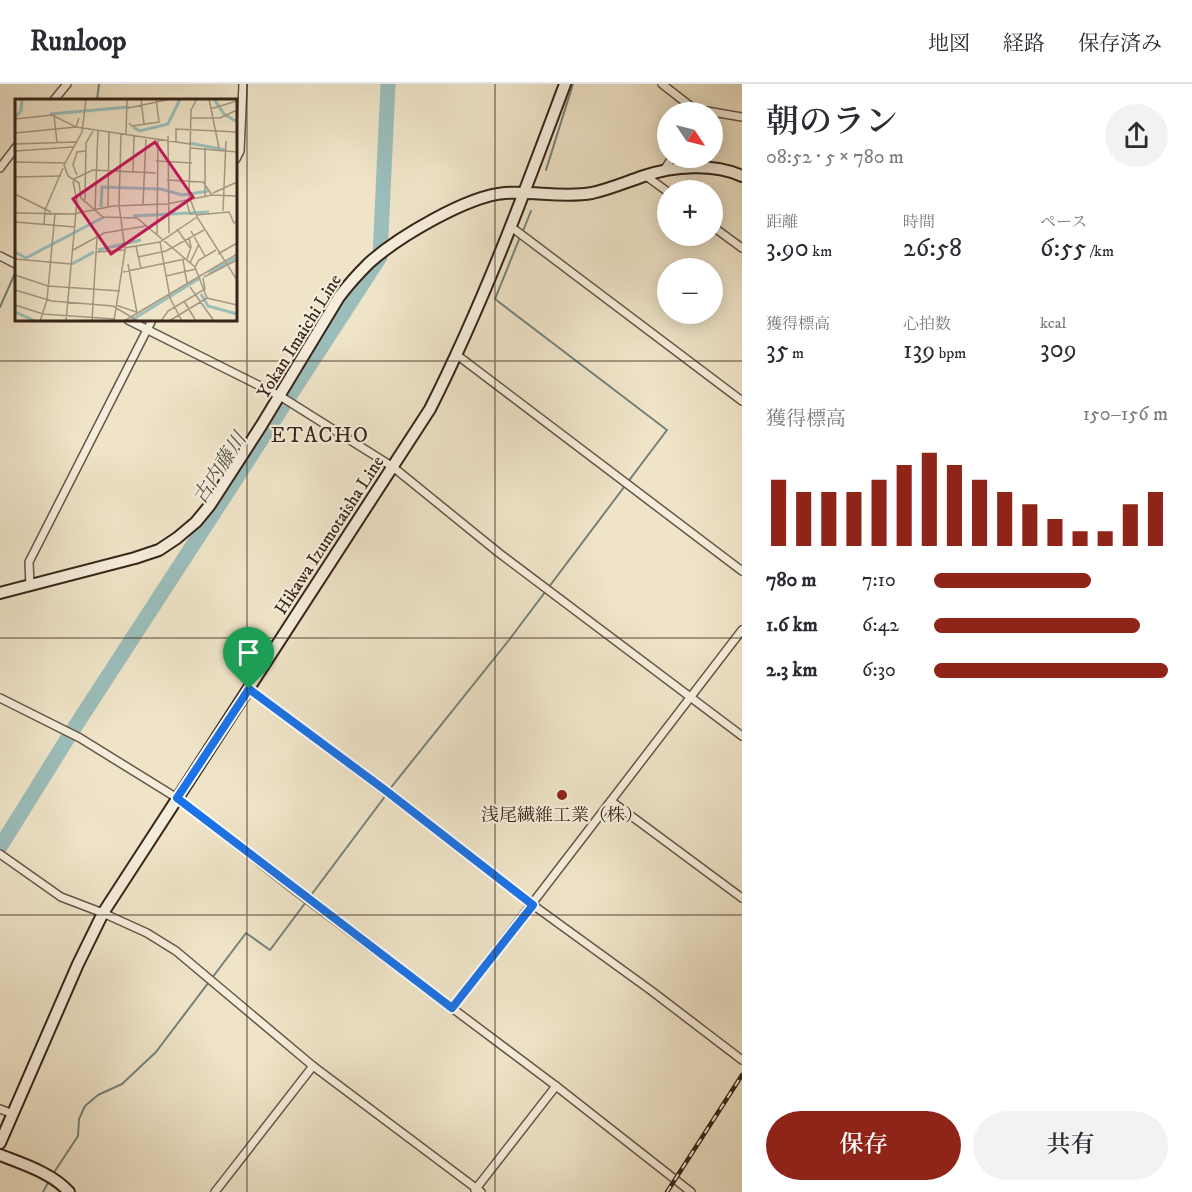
<!DOCTYPE html>
<html lang="ja">
<meta charset="utf-8">
<style>
:root{--surface:#fff;--page:#f2f2f3;--text:#2b2b33;--muted:#7c7c81;--line:#e1e1e2;--accent:#8f2418}
body{margin:0;font-family:"IM FELL DW Pica","Noto Serif JP",serif;background:var(--page);color:var(--text);height:100vh;display:flex;flex-direction:column;font-size:22px;white-space:nowrap}
*{box-sizing:border-box;margin:0}
p{font-size:20px;color:var(--muted)}
.icon{flex:none;width:33px;height:33px;fill:none;stroke:currentColor;stroke-width:2;stroke-linecap:round;stroke-linejoin:round}
.map{position:relative;flex:1;overflow:hidden}
.sheet{display:flex;flex-direction:column;background:var(--surface);width:450px}
.sheet>*{flex:none}
.needle{width:39px;rotate:125deg}
.tools{position:absolute;left:657px;top:18px;display:grid;gap:12px}
.tools a{display:grid;place-items:center;width:66px;height:66px;border-radius:50%;background:var(--surface);box-shadow:0 3px 15px #0003;font-size:30px}
.pin{position:absolute;display:grid;place-items:center;width:51px;height:51px;color:#fff;margin:-62px -26px;border-radius:50% 50% 50% 0;rotate:-45deg;box-shadow:0 0 6px #0007}
.pin .icon{rotate:45deg}
.round{display:grid;place-items:center;flex:none;width:63px;height:63px;border-radius:32px;background:var(--page)}
.summary{display:flex;align-items:center;justify-content:space-between;height:102px;padding:0 24px}
h1{font-size:33px;font-weight:600;line-height:45px}
.metrics{display:grid;grid-template-columns:repeat(3,1fr);gap:9px;height:102px;padding:6px 24px}
.metrics div{display:grid;align-content:center}
.metrics b{font-size:26px;font-weight:600}
.metrics small{font-size:16px;font-weight:400}
.metrics p{font-size:16px}
.chart{height:168px;padding:12px 24px}
.chart p{display:flex;justify-content:space-between}
.chart svg{width:100%;height:108px;margin-top:6px;stroke:var(--accent);stroke-width:6}
.cta{display:flex;gap:12px;margin-top:auto;padding:12px 24px}
.cta a{flex:1;height:69px;border-radius:36px;background:var(--accent);color:#fff;font-size:24px;font-weight:600;line-height:69px;text-align:center}
.cta a+a{background:var(--page);color:var(--text)}
ul{padding:0 24px;list-style:none;font-size:20px}
li{display:grid;grid-template-columns:96px 72px 1fr;align-items:center;height:45px}
li i{height:15px;border-radius:8px;background:var(--accent)}
header{display:flex;align-items:center;gap:36px;box-sizing:border-box;height:84px;padding:0 30px;background:var(--surface);border-bottom:2px solid var(--line)}
header strong{font-size:28px}
nav{display:flex;gap:33px;margin-inline-start:auto;font-size:21px}
main{display:flex;flex:1;min-height:0}
.map>svg:first-child{display:block}
</style>
<header>
<strong>Runloop</strong>
<nav><a>地図</a><a>経路</a><a>保存済み</a></nav>
</header>
<main>
<div class="map">
<svg width="742" height="1108" viewBox="0 0 742 1108">
<rect width="100%" height="100%" fill="#efe4c8"/>
<filter id="stains"><feTurbulence type="fractalNoise" baseFrequency=".00333" numOctaves="4"/><feColorMatrix values="0 0 0 0 .2 0 0 0 0 .09 0 0 0 0 .02 0 0 0 .5 -.17"/></filter>
<radialGradient id="worn" r=".72"><stop offset=".6" stop-color="#630" stop-opacity="0"/><stop offset="1" stop-color="#630" stop-opacity=".3"/></radialGradient>
<g fill="none" stroke-linecap="round" stroke-linejoin="round">
<g stroke="#73817a" stroke-width="2">
<path d="M 97,16 L 99,0"/>
<path d="M 546,86 L 573,0"/>
<path d="M 523,147 L 531,127"/>
<path d="M 0,223 L 16,187"/>
<path d="M 389,706 L 509,556 L 667,346 L 495,215 L 520,153"/>
<path d="M 53,1090 L 78,1052 L 79,1035 L 85,1022 L 98,1011 L 122,1000 L 156,968 L 246,849 L 270,866 L 386,711"/>
<path d="M 43,1108 L 49,1097"/>
</g>
<path stroke="#9bbebb" stroke-width="15" d="M 0,763 L 69,652 L 380,173 L 388,0"/>
<g stroke="#655545" stroke-width="10">
<g id="street">
<path d="M 662,0 L 698,28"/>
<path d="M 54,16 L 67,0"/>
<path d="M 701,28 L 707,27 L 742,33"/>
<path d="M 236,75 L 240,67 L 243,0"/>
<path d="M 0,84 L 16,63"/>
<path d="M 664,86 L 672,74"/>
<path d="M 646,92 L 668,108"/>
<path d="M 510,142 L 742,317"/>
<path d="M 712,142 L 742,164"/>
<path d="M 0,172 L 16,180"/>
<path d="M 128,236 L 280,312 L 393,383 L 499,469 L 742,652"/>
<path d="M 457,271 L 742,487"/>
<path d="M 30,502 L 29,478 L 152,236"/>
<path d="M 249,605 L 385,707 L 533,821 L 653,908 L 742,976"/>
<path d="M 0,614 L 80,654 L 177,714 L 296,807 L 556,1002 L 691,1108"/>
<path d="M 611,717 L 742,814"/>
<path d="M 0,770 L 61,813 L 103,829 L 147,849 L 176,867 L 313,982 L 481,1108"/>
<path d="M 452,924 L 742,546"/>
<path d="M 0,1025 L 13,1030"/>
<path d="M 475,1106 L 556,1002"/>
<path d="M 215,1108 L 313,982"/>
</g>
</g>
<g stroke="#372519" stroke-width="14">
<g id="secondary">
<path d="M 0,509 L 135,474 L 159,466 L 177,454 L 196,438 L 210,421 L 261,342 L 339,213 C 348,201 358,190 369,179 C 398,153 467,112 505,109 C 534,107 564,114 592,109 C 610,105 626,98 644,92 C 673,82 713,79 742,92"/>
<path d="M 0,1059 L 78,880 L 103,829 L 430,325 C 483,220 524,110 565,0"/>
<path d="M 0,1071 C 23,1080 52,1089 69,1108"/>
</g>
</g>
<use href="#street" stroke="#f5eddb" stroke-width="7"/>
<use href="#secondary" stroke="#f5eddb" stroke-width="10"/>
<g stroke="#372519" stroke-width="4.5">
<path id="rail" d="M 667,1108 L 742,991"/>
</g>
<use href="#rail" stroke="#f5eddb" stroke-width="2" stroke-dasharray="7" stroke-linecap="butt"/>
</g>
<g fill="none" stroke-linecap="round" stroke-linejoin="round">
<g stroke="#fff" stroke-width="12">
<path id="route" d="M 249,605 L 385,706 L 533,821 L 452,924 L 177,714 Z"/>
</g>
<use href="#route" stroke="#1a73e8" stroke-width="8"/>
</g>
<path fill="none" stroke="#372519" stroke-width="1.5" stroke-opacity="0.55" d="M 247,0 L 247,1108M 495,0 L 495,1108M 0,277 L 742,277M 0,554 L 742,554M 0,831 L 742,831"/>
<circle fill="#8f2418" stroke="#f5eddb" stroke-width="2" cx="562" cy="711" r="6"/>
<g text-anchor="middle" stroke-width="4.5" stroke-linejoin="round" paint-order="stroke">
<g font-size="18" fill="#372519" stroke="#f5eddb">
<text transform="translate(299 252) rotate(-58)" y="6">Yokan Imaichi Line</text>
<text transform="translate(329 451) rotate(-57)" y="6">Hikawa Izumotaisha Line</text>
</g>
<g font-size="18" fill="#372519" stroke="#f5eddb">
<text x="562" y="737">浅尾繊維工業（株）</text>
</g>
<g font-size="20" font-style="italic" fill="#55534a" stroke="#f5eddb">
<text transform="translate(219 384) rotate(-57)" y="7">古内藤川</text>
</g>
<g font-size="21" letter-spacing="1.5" fill="#372519" stroke="#f5eddb">
<text x="320" y="358">ETACHO</text>
</g>
</g>
<g transform="translate(15 15)">
<rect width="222" height="222" fill="#efe4c8"/>
<path fill="none" stroke="#9bbebb" stroke-width="3" d="M 199,0 L 209,15 L 222,23M 35,15 L 114,8M 0,18 L 6,12 L 7,0M 118,28 L 125,32 L 153,25 L 165,0M 174,44 L 211,51M 86,108 L 87,88 L 146,90 L 167,96 L 194,92M 118,117 L 194,113M 83,151 L 126,141M 0,153 L 11,159 L 89,118M 57,165 L 79,153M 194,174 L 222,158M 186,195 L 193,207 L 222,215M 0,213 L 20,222M 115,222 L 185,179"/>
<path fill="none" stroke="#a59882" stroke-width="1.5" d="M 71,0 L 67,33 L 49,66 L 53,77 L 64,84 L 66,99 L 88,118 L 122,119 L 180,168 L 192,199 L 222,206M 126,0 L 129,25M 182,0 L 176,11 L 174,97 L 182,118 L 222,181M 194,0 L 204,49M 113,9 L 156,0M 195,10 L 222,2M 39,16 L 42,44M 176,19 L 205,19 L 222,11M 0,20 L 37,16 L 61,28 L 64,19M 114,24 L 117,27 L 144,23 L 141,0M 0,34 L 61,28 L 175,45M 111,35 L 112,0M 153,37 L 154,134M 161,43 L 161,30 L 222,33M 0,45 L 61,43M 176,49 L 222,53M 190,49 L 190,97M 0,52 L 58,48M 141,62 L 177,64M 0,63 L 50,64M 118,73 L 119,37M 62,76 L 58,66 L 62,53 L 71,52M 0,78 L 46,77M 59,80 L 78,71 L 141,74M 152,81 L 188,83 L 197,96M 198,94 L 222,83M 0,95 L 36,113M 70,101 L 71,44 L 79,30M 171,101 L 175,115 L 179,115M 128,105 L 131,38M 93,107 L 94,33M 80,110 L 83,31M 208,112 L 211,42M 0,114 L 58,115 L 98,107 L 152,105 L 197,96 L 222,97M 181,116 L 214,113 L 219,124 L 222,122M 0,123 L 60,128M 29,126 L 30,111 L 48,69M 162,130 L 176,150M 176,132 L 190,157M 142,136 L 143,40M 145,143 L 155,199 L 167,222M 121,147 L 126,170M 109,149 L 145,143 L 182,118M 58,151 L 89,134 L 131,127M 82,153 L 109,151M 203,155 L 222,144M 123,158 L 151,152 L 189,131M 0,160 L 56,165M 172,160 L 176,148 L 174,139M 168,161 L 172,184M 175,164 L 184,145M 113,165 L 122,214M 180,168 L 184,161 L 201,151M 108,173 L 170,160M 0,176 L 33,187 L 105,192M 151,177 L 181,170M 189,178 L 222,161M 175,188 L 199,222M 0,191 L 37,202 L 98,207 L 123,222M 169,202 L 181,222M 0,206 L 28,215 L 100,220M 101,206 L 121,213M 25,222 L 32,201 L 40,115M 51,222 L 62,102 L 58,82M 77,222 L 82,138M 99,222 L 110,151 L 104,106 L 106,35M 109,222 L 222,155M 146,222 L 153,212 L 190,190 L 188,179M 154,222 L 192,199"/>
<path fill="#c2185b" fill-opacity="0.15" stroke="#c2185b" stroke-width="3" d="M 140,43 L 178,98 L 96,155 L 58,100 Z"/>
<rect width="222" height="222" fill="none" stroke="#372519" stroke-width="3"/>
</g>
<rect width="100%" height="100%" filter="url(#stains)"/>
<rect width="100%" height="100%" fill="url(#worn)"/>
</svg>
<div class="tools">
<a><svg class="needle" viewBox="-14 -14 28 28"><path d="M0-13l5 13h-10z" fill="#e53935"/><path d="M0 13l5-13h-10z" fill="#7c7c81"/></svg></a>
<a>+</a>
<a>−</a>
</div>
<div class="pin" style="left:249px;top:605px;background:#1e9e55"><svg class="icon" aria-label="arrive" viewBox="0 0 24 24"><path d="M6 21V4h12l-3 4 3 4H6"/></svg></div>
</div>
<section class="sheet">
<div class="summary"><div><h1>朝のラン</h1><p>08:52 · 5 × 780 m</p></div><a class="round"><svg class="icon" aria-label="share" viewBox="0 0 24 24"><path d="M12 15V3M7 8l5-5 5 5M5 13v7h14v-7"/></svg></a></div>
<div class="metrics">
<div><p>距離</p><b>3.90<small> km</small></b></div>
<div><p>時間</p><b>26:58</b></div>
<div><p>ペース</p><b>6:55<small> /km</small></b></div>
</div>
<div class="metrics">
<div><p>獲得標高</p><b>35<small> m</small></b></div>
<div><p>心拍数</p><b>139<small> bpm</small></b></div>
<div><p>kcal</p><b>309</b></div>
</div>
<div class="chart"><p><span>獲得標高</span>150–156 m</p>
<svg viewBox="0 0 160 44" preserveAspectRatio="none"><path d="M5 44V17M15 44V22M25 44V22M35 44V22M45 44V17M55 44V11M65 44V6M75 44V11M85 44V17M95 44V22M105 44V27M115 44V33M125 44V38M135 44V38M145 44V27M155 44V22"/></svg>
</div>
<ul>
<li><b>780 m</b>7:10<i style="width:67%"></i></li>
<li><b>1.6 km</b>6:42<i style="width:88%"></i></li>
<li><b>2.3 km</b>6:30<i style="width:100%"></i></li>
</ul>
<div class="cta"><a>保存</a><a>共有</a></div>
</section>
</main>
